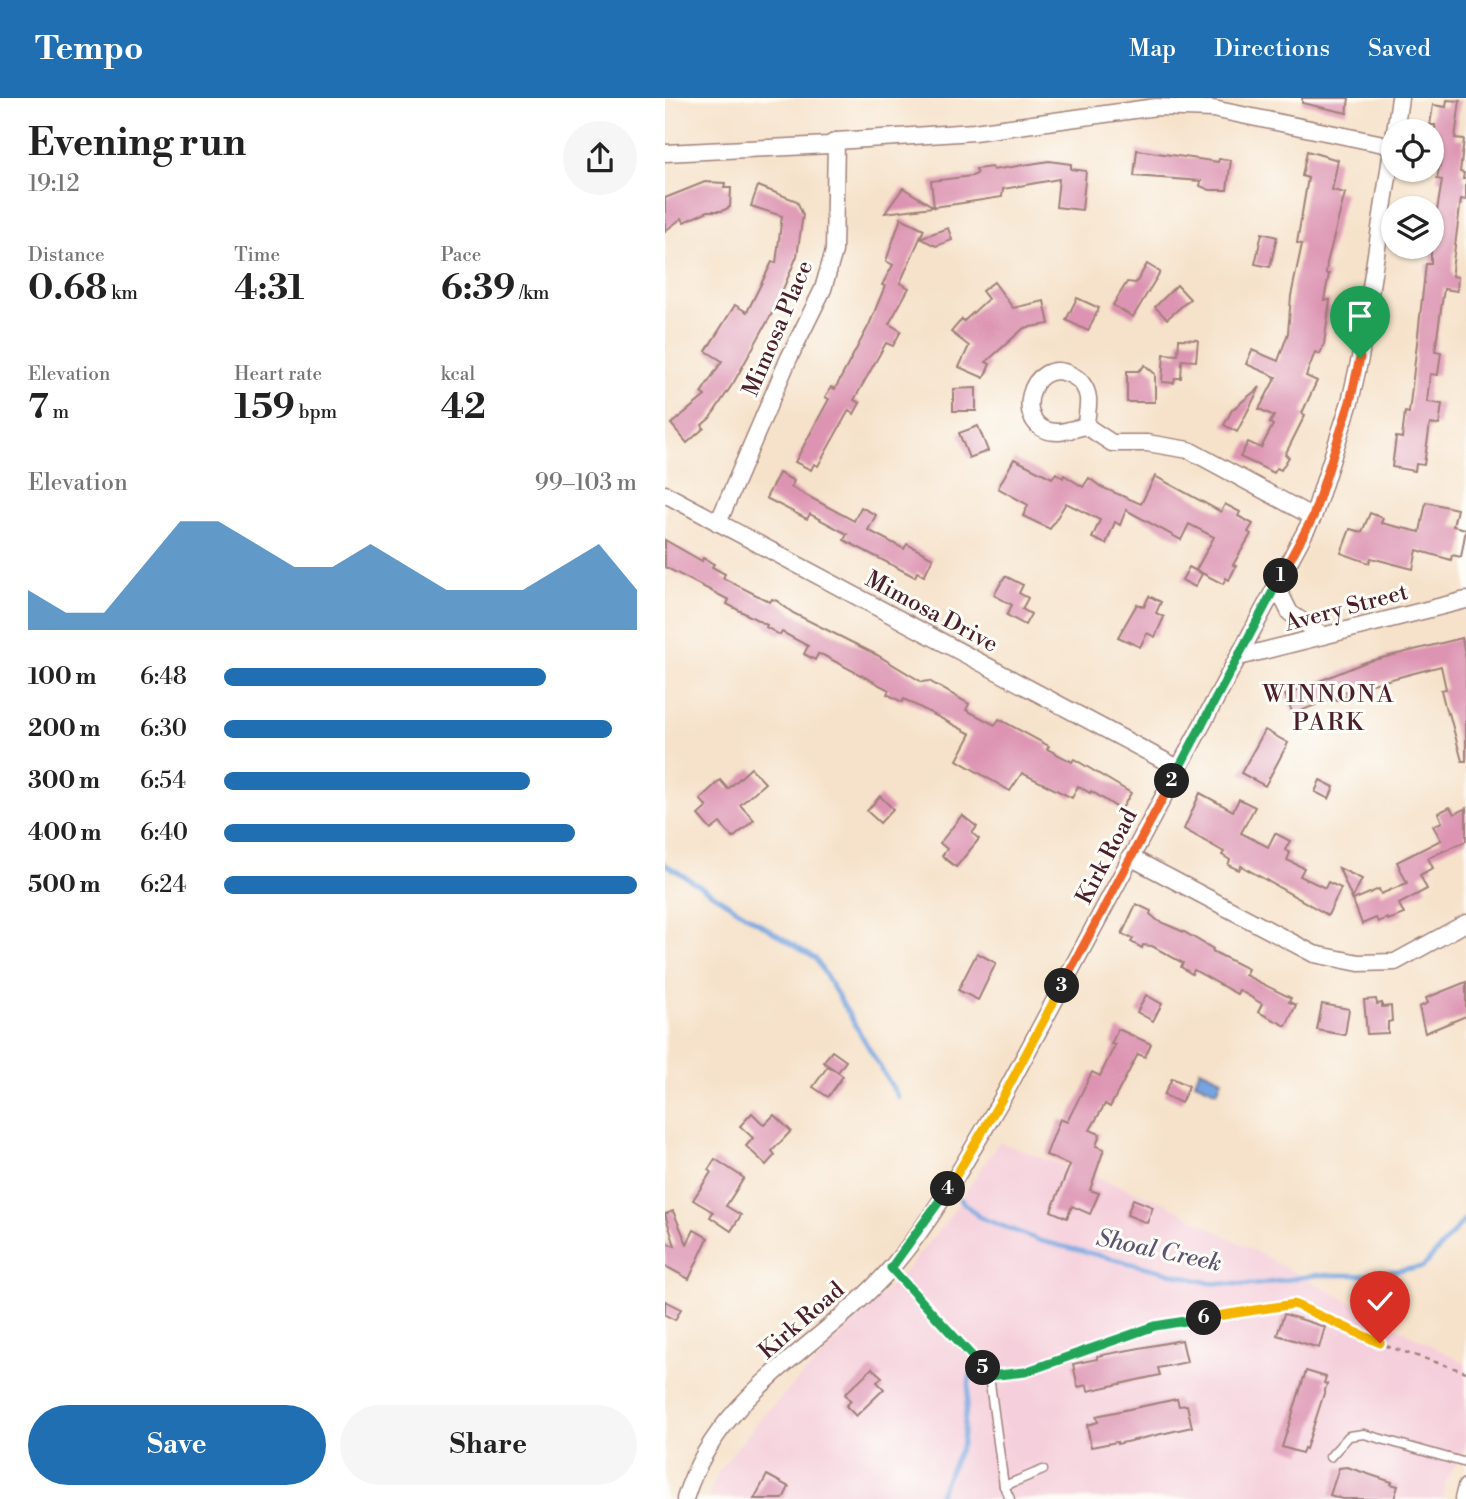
<!DOCTYPE html>
<meta charset="utf-8">
<style>
:root{--surface:#fff;--page:#f6f6f6;--text:#222;--muted:#767676;--accent:#1f6fb2}
body{margin:0;font-family:"Libre Bodoni",serif;background:var(--page);color:var(--text);height:100vh;display:flex;flex-direction:column;font-size:26px;white-space:nowrap}
*{box-sizing:border-box;margin:0}
p{font-size:23px;color:var(--muted)}
.icon{flex:none;width:38px;height:38px;fill:none;stroke:currentColor;stroke-width:2;stroke-linecap:round;stroke-linejoin:round}
.map{position:relative;flex:1;overflow:hidden}
.side{display:flex;flex-direction:column;background:var(--surface);width:665px}
.side>*{flex:none}
.controls{position:absolute;left:716px;top:21px;display:grid;gap:14px}
.controls a{display:grid;place-items:center;width:63px;height:63px;border-radius:50%;background:var(--surface);box-shadow:0 2px 5px #0004;font-size:35px}
.pin{position:absolute;display:grid;place-items:center;width:60px;height:60px;color:#fff;margin:-72px -30px;border-radius:50% 50% 50% 0;rotate:-45deg;box-shadow:0 0 7px #0007}
.pin .icon{rotate:45deg}
.km{position:absolute;width:35px;height:35px;margin:-18px;border-radius:50%;background:#222;color:#fff;font-size:19px;line-height:35px;text-align:center}
.round{display:grid;place-items:center;flex:none;width:74px;height:74px;border-radius:37px;background:var(--page)}
.headline{display:flex;align-items:center;justify-content:space-between;height:119px;padding:0 28px}
h1{font-size:38px;font-weight:700;line-height:52px}
.metrics{display:grid;grid-template-columns:repeat(3,1fr);gap:10px;height:119px;padding:7px 28px}
.metrics div{display:grid;align-content:center}
.metrics b{font-size:35px;font-weight:700}
.metrics small{font-size:19px;font-weight:400}
.metrics p{font-size:19px}
.chart{height:196px;padding:14px 28px}
.chart p{display:flex;justify-content:space-between}
.chart svg{width:100%;height:126px;margin-top:7px;fill:var(--accent);opacity:.7}
.button{display:flex;gap:14px;margin-top:auto;padding:14px 28px}
.button a{flex:1;height:80px;border-radius:42px;background:var(--accent);color:#fff;font-size:28px;font-weight:700;line-height:80px;text-align:center}
.button a+a{background:var(--page);color:var(--text)}
ul{padding:0 28px;list-style:none;font-size:23px}
li{display:grid;grid-template-columns:112px 84px 1fr;align-items:center;height:52px}
li i{height:18px;border-radius:9px;background:var(--accent)}
header{display:flex;align-items:center;gap:42px;box-sizing:border-box;height:98px;padding:0 35px;background:var(--accent);color:#fff}
header strong{font-size:33px}
nav{display:flex;gap:38px;margin-inline-start:auto;font-size:24px}
main{display:flex;flex:1;min-height:0}
.map>svg:first-child{display:block}
</style>
<header>
<strong>Tempo</strong>
<nav><a>Map</a><a>Directions</a><a>Saved</a></nav>
</header>
<main>
<section class="side">
<div class="headline"><div><h1>Evening run</h1><p>19:12</p></div><a class="round"><svg class="icon" aria-label="share" viewBox="0 0 24 24"><path d="M12 15V3M7 8l5-5 5 5M5 13v7h14v-7"/></svg></a></div>
<div class="metrics">
<div><p>Distance</p><b>0.68<small> km</small></b></div>
<div><p>Time</p><b>4:31</b></div>
<div><p>Pace</p><b>6:39<small> /km</small></b></div>
</div>
<div class="metrics">
<div><p>Elevation</p><b>7<small> m</small></b></div>
<div><p>Heart rate</p><b>159<small> bpm</small></b></div>
<div><p>kcal</p><b>42</b></div>
</div>
<div class="chart"><p><span>Elevation</span>99–103 m</p>
<svg viewBox="0 0 160 44" preserveAspectRatio="none"><path d="M0 44V30L10 38L20 38L30 22L40 6L50 6L60 14L70 22L80 22L90 14L100 22L110 30L120 30L130 30L140 22L150 14L160 30V44z"/></svg>
</div>
<ul>
<li><b>100 m</b>6:48<i style="width:78%"></i></li>
<li><b>200 m</b>6:30<i style="width:94%"></i></li>
<li><b>300 m</b>6:54<i style="width:74%"></i></li>
<li><b>400 m</b>6:40<i style="width:85%"></i></li>
<li><b>500 m</b>6:24<i style="width:100%"></i></li>
</ul>
<div class="button"><a>Save</a><a>Share</a></div>
</section>
<div class="map">
<svg width="801" height="1401" viewBox="0 0 801 1401">
<rect width="100%" height="100%" fill="#fdfcf7"/>
<filter id="ink" filterUnits="userSpaceOnUse"><feTurbulence type="fractalNoise" baseFrequency=".0143" numOctaves="2"/><feDisplacementMap in="SourceGraphic" scale="14" xChannelSelector="R" yChannelSelector="G"/><feConvolveMatrix kernelMatrix="1 2 1 2 8 2 1 2 1" color-interpolation-filters="sRGB"/></filter>
<filter id="wash" filterUnits="userSpaceOnUse"><feTurbulence type="fractalNoise" baseFrequency=".00686" numOctaves="4" result="noise"/><feDisplacementMap in="SourceGraphic" scale="28" xChannelSelector="R" yChannelSelector="G"/><feGaussianBlur stdDeviation="1.57" result="paint"/><feColorMatrix in="noise" values="0 0 0 0 0 0 0 0 0 0 0 0 0 0 0 0 0 1.4 0 .05"/><feComposite in="paint" operator="in"/></filter>
<g filter="url(#wash)">
<rect width="100%" height="100%" fill="#f6e2ca"/>
<path fill="#f5cfdb" d="M 334,1044 L 498,1104 L 801,1266 L 801,1348 L 781,1383 L 777,1401 L 43,1401 L 54,1372 L 95,1321 L 243,1170 L 280,1125 Z"/>
<path fill="#76a4df" stroke="#606285" stroke-width="2" d="M 535,971 L 557,981 L 552,994 L 530,984 Z"/>
<g fill="none" stroke-linecap="round" stroke-linejoin="round">
<g stroke="#76a4df" stroke-width="4.5">
<path d="M 0,766 L 151,861 L 233,999"/>
<path d="M 295,1101 L 314,1119 L 376,1143 L 545,1185 L 589,1187 L 651,1177 L 697,1177 L 758,1169 L 801,1120"/>
<path d="M 272,1401 L 297,1347 L 305,1277"/>
</g>
</g>
<g id="blocks">
<g fill="#dd94b2">
<path d="M 637,0 L 684,0 L 682,15 L 637,5 Z"/>
<path d="M 782,2 L 795,3 L 790,40 L 799,41 L 795,74 L 799,75 L 798,81 L 801,81 L 801,102 L 796,101 L 787,172 L 788,178 L 793,179 L 792,193 L 779,191 L 770,253 L 776,254 L 773,277 L 765,276 L 762,304 L 777,306 L 774,327 L 765,326 L 759,367 L 751,366 L 750,373 L 727,369 L 731,339 L 737,340 L 740,314 L 744,315 L 761,166 L 766,166 L 766,119 L 771,119 L 777,82 L 772,81 L 777,56 L 770,55 L 770,27 L 765,27 L 768,7 L 781,9 Z"/>
<path d="M 472,52 L 553,64 L 554,61 L 566,62 L 562,92 L 545,92 L 535,88 L 536,83 L 469,78 Z"/>
<path d="M 642,53 L 673,62 L 667,92 L 680,95 L 662,165 L 661,176 L 664,176 L 659,202 L 665,202 L 659,246 L 655,256 L 650,254 L 641,278 L 652,283 L 637,315 L 640,317 L 620,357 L 624,359 L 616,372 L 612,370 L 609,375 L 575,359 L 583,344 L 596,350 L 608,327 L 605,325 L 609,318 L 594,311 L 611,279 L 581,266 L 587,252 L 613,263 L 623,235 L 626,198 L 637,146 L 632,145 L 643,80 L 637,78 Z"/>
<path d="M 384,63 L 406,66 L 406,71 L 421,73 L 417,112 L 391,109 L 394,81 L 338,91 L 337,99 L 291,106 L 220,115 L 238,90 L 269,109 L 266,83 L 307,78 L 312,76 L 311,71 L 327,69 L 328,72 Z"/>
<path d="M 40,84 L 60,85 L 59,90 L 66,90 L 65,109 L 57,113 L 43,113 L 19,124 L 17,120 L 0,133 L 0,100 Z"/>
<path d="M 93,88 L 132,103 L 138,117 L 132,158 L 111,208 L 69,284 L 45,320 L 37,327 L 39,330 L 22,345 L 6,326 L 40,298 L 36,295 L 57,263 L 41,253 L 70,207 L 82,214 L 107,164 L 111,165 L 117,118 L 86,108 Z"/>
<path d="M 236,120 L 259,131 L 255,140 L 283,130 L 287,142 L 271,148 L 255,140 L 235,185 L 244,190 L 224,226 L 236,233 L 228,248 L 221,245 L 189,302 L 195,305 L 189,316 L 184,312 L 153,368 L 149,366 L 146,372 L 130,364 L 164,301 L 160,299 L 166,289 L 170,291 L 204,227 L 220,188 L 217,187 L 228,167 L 221,163 Z"/>
<path d="M 597,135 L 612,139 L 605,169 L 590,166 Z"/>
<path d="M 482,166 L 495,174 L 468,219 L 448,207 L 462,184 L 471,185 Z"/>
<path d="M 329,184 L 348,210 L 379,203 L 384,226 L 359,230 L 321,264 L 325,266 L 319,280 L 294,269 L 304,248 L 286,234 L 297,221 L 299,223 L 323,201 L 317,193 Z"/>
<path d="M 512,187 L 525,201 L 502,221 L 490,209 Z"/>
<path d="M 412,200 L 434,210 L 423,233 L 401,222 Z"/>
<path d="M 514,241 L 533,242 L 531,263 L 517,262 L 516,280 L 510,280 L 509,285 L 497,284 L 499,256 L 513,257 Z"/>
<path d="M 480,267 L 490,276 L 490,304 L 462,304 L 462,273 L 474,273 Z"/>
<path d="M 595,289 L 572,334 L 559,327 L 567,312 Z"/>
<path d="M 311,290 L 311,313 L 288,313 L 288,291 Z"/>
<path d="M 313,328 L 323,353 L 304,360 L 294,335 Z"/>
<path d="M 349,361 L 387,380 L 391,375 L 398,380 L 399,377 L 418,389 L 424,380 L 436,389 L 476,406 L 490,378 L 556,414 L 560,406 L 575,414 L 573,418 L 588,426 L 583,434 L 586,436 L 568,467 L 571,468 L 564,482 L 561,480 L 558,486 L 531,472 L 549,439 L 524,426 L 516,442 L 461,412 L 455,427 L 450,424 L 441,446 L 427,440 L 435,422 L 401,405 L 385,431 L 358,418 L 363,407 L 333,390 Z"/>
<path d="M 114,375 L 129,383 L 126,389 L 189,423 L 196,409 L 211,417 L 203,432 L 239,451 L 242,446 L 268,460 L 259,478 L 252,474 L 250,479 L 179,442 L 182,436 L 145,416 L 142,421 L 101,400 Z"/>
<path d="M 761,404 L 792,411 L 788,428 L 801,431 L 796,459 L 787,457 L 786,462 L 752,452 L 748,471 L 706,460 L 704,465 L 676,455 L 685,431 L 697,434 L 705,415 L 718,420 L 716,425 L 755,434 Z"/>
<path d="M 0,442 L 37,463 L 38,460 L 49,466 L 47,469 L 60,476 L 58,480 L 105,504 L 107,501 L 112,503 L 128,515 L 212,557 L 257,584 L 264,583 L 304,606 L 301,612 L 330,627 L 334,621 L 384,648 L 382,651 L 407,664 L 409,661 L 466,695 L 456,712 L 426,693 L 425,695 L 413,688 L 407,700 L 357,675 L 345,693 L 292,662 L 306,636 L 239,601 L 237,604 L 222,596 L 224,592 L 158,557 L 153,556 L 150,562 L 139,556 L 143,548 L 117,534 L 115,537 L 101,529 L 102,527 L 62,506 L 64,502 L 0,469 Z"/>
<path d="M 524,469 L 537,476 L 530,489 L 517,482 Z"/>
<path d="M 340,478 L 358,487 L 354,495 L 363,500 L 357,511 L 366,516 L 360,527 L 342,517 L 347,507 L 329,497 Z"/>
<path d="M 484,498 L 496,504 L 491,515 L 499,519 L 490,539 L 482,535 L 475,549 L 453,539 L 472,506 L 479,509 Z"/>
<path d="M 797,540 L 801,561 L 801,663 L 797,663 L 784,615 L 782,616 L 776,592 L 781,591 L 776,568 L 681,593 L 682,599 L 671,602 L 670,599 L 628,616 L 620,597 L 701,564 Z"/>
<path d="M 600,632 L 623,645 L 600,688 L 576,675 Z"/>
<path d="M 86,670 L 100,685 L 75,707 L 89,722 L 68,740 L 55,725 L 46,732 L 33,717 L 42,709 L 35,701 L 55,682 L 63,691 Z"/>
<path d="M 655,682 L 669,689 L 664,701 L 650,694 Z"/>
<path d="M 535,695 L 568,713 L 574,701 L 590,709 L 576,735 L 603,749 L 610,735 L 625,743 L 620,752 L 625,755 L 622,762 L 639,770 L 635,778 L 660,790 L 663,784 L 676,790 L 663,817 L 576,768 L 574,772 L 563,767 L 565,762 L 557,757 L 559,754 L 519,731 Z"/>
<path d="M 215,698 L 228,711 L 215,725 L 202,713 Z"/>
<path d="M 785,709 L 789,716 L 801,710 L 801,743 L 763,760 L 768,770 L 755,777 L 762,791 L 734,806 L 739,816 L 723,822 L 722,820 L 713,824 L 711,820 L 697,826 L 688,802 L 714,791 L 716,796 L 742,785 L 732,764 L 776,742 L 768,728 L 777,724 L 773,715 Z"/>
<path d="M 297,717 L 312,729 L 307,735 L 314,741 L 291,769 L 277,758 L 282,751 L 275,745 Z"/>
<path d="M 674,770 L 697,781 L 687,801 Z"/>
<path d="M 471,806 L 486,813 L 485,816 L 493,823 L 519,834 L 548,851 L 547,853 L 583,871 L 580,877 L 626,900 L 624,904 L 631,907 L 621,928 L 593,914 L 597,906 L 574,892 L 572,896 L 529,872 L 527,876 L 516,869 L 518,865 L 487,848 L 478,847 L 477,850 L 466,844 L 468,841 L 457,836 Z"/>
<path d="M 312,855 L 331,865 L 313,902 L 293,892 Z"/>
<path d="M 801,884 L 801,918 L 760,935 L 754,909 L 763,905 L 761,900 Z"/>
<path d="M 481,897 L 497,906 L 488,923 L 472,914 Z"/>
<path d="M 711,901 L 712,906 L 717,905 L 717,909 L 726,908 L 727,923 L 723,924 L 723,935 L 702,936 L 699,902 Z"/>
<path d="M 657,906 L 684,911 L 680,937 L 652,932 Z"/>
<path d="M 453,931 L 486,946 L 480,959 L 473,956 L 445,1009 L 440,1006 L 425,1032 L 435,1036 L 431,1048 L 439,1051 L 425,1092 L 434,1095 L 425,1116 L 407,1108 L 402,1120 L 386,1113 L 405,1067 L 381,1057 L 395,1021 L 402,1024 L 427,974 L 435,978 L 450,947 L 446,946 Z"/>
<path d="M 167,953 L 181,963 L 173,974 L 158,964 Z"/>
<path d="M 163,968 L 178,978 L 163,999 L 148,989 Z"/>
<path d="M 507,980 L 524,988 L 516,1005 L 499,997 Z"/>
<path d="M 87,1015 L 99,1027 L 109,1017 L 126,1033 L 107,1053 L 110,1057 L 101,1067 L 81,1048 L 88,1040 L 75,1028 Z"/>
<path d="M 50,1061 L 79,1080 L 61,1108 L 76,1117 L 66,1133 L 45,1119 L 48,1114 L 28,1102 L 46,1074 L 43,1072 Z"/>
<path d="M 468,1101 L 488,1109 L 482,1125 L 462,1117 Z"/>
<path d="M 8,1113 L 22,1146 L 29,1132 L 43,1140 L 24,1181 L 0,1168 L 0,1145 L 10,1148 L 0,1116 Z"/>
<path d="M 0,1203 L 16,1211 L 10,1222 L 0,1217 Z"/>
<path d="M 619,1216 L 660,1229 L 654,1250 L 612,1237 Z"/>
<path d="M 517,1242 L 522,1264 L 493,1270 L 495,1277 L 423,1293 L 422,1287 L 413,1289 L 408,1266 L 432,1261 L 432,1258 Z"/>
<path d="M 207,1270 L 217,1279 L 212,1284 L 219,1291 L 191,1318 L 181,1308 L 186,1303 L 180,1296 Z"/>
<path d="M 641,1273 L 661,1279 L 659,1285 L 662,1286 L 641,1351 L 639,1350 L 637,1355 L 617,1349 Z"/>
<path d="M 512,1301 L 514,1308 L 522,1307 L 527,1329 L 452,1346 L 452,1344 L 426,1349 L 422,1327 L 433,1324 L 431,1318 Z"/>
<path d="M 682,1369 L 727,1384 L 726,1386 L 733,1388 L 729,1401 L 677,1401 L 665,1397 L 674,1370 Z"/>
<path d="M 102,1377 L 124,1389 L 118,1401 L 89,1401 Z"/>
</g>
</g>
</g>
<g filter="url(#ink)">
<use href="#blocks" fill-opacity="0" stroke="#a0807a" stroke-width="2"/>
<g fill="none" stroke-linecap="round" stroke-linejoin="round">
<g stroke="#a0807a" stroke-width="11">
<g id="service">
<path d="M 226,1170 L 324,1278 L 339,1388 L 345,1401"/>
<path d="M 324,1278 L 360,1274"/>
<path d="M 665,1359 L 684,1338 L 699,1336 L 801,1365"/>
<path d="M 339,1388 L 378,1372"/>
</g>
</g>
<g stroke="#a0807a" stroke-width="19">
<g id="minor">
<path d="M 730,33 L 735,0"/>
<path d="M 0,55 L 164,47 L 171,43 L 309,34 L 491,9 L 548,11 L 728,48"/>
<path d="M 421,328 C 412,330 402,333 394,334 C 344,335 364,253 408,278 C 416,282 422,291 423,300 C 424,309 421,319 421,328 L 447,345 L 482,345 L 524,352 L 648,419"/>
<path d="M 0,396 L 513,670"/>
<path d="M 53,425 L 124,260 L 158,191 L 169,153 L 171,43"/>
<path d="M 611,487 L 625,515 L 659,538"/>
<path d="M 574,559 L 801,502"/>
<path d="M 465,759 L 649,856 L 694,865 L 730,864 L 801,825"/>
<path d="M 20,1401 C 52,1294 159,1248 227,1169 C 271,1118 304,1057 338,999 L 648,419 L 685,304 L 695,260 L 728,46"/>
<path d="M 798,1401 L 801,1389"/>
</g>
</g>
<path stroke="#a0807a" stroke-width="2.5" stroke-dasharray="5 5" stroke-linecap="butt" d="M 369,1270 L 490,1228 L 629,1206 L 715,1246 L 801,1274"/>
<use href="#service" stroke="#fff" stroke-width="8"/>
<use href="#minor" stroke="#fff" stroke-width="16"/>
</g>
</g>
<g fill="none" stroke-linecap="round" stroke-linejoin="round" filter="url(#ink)">
<g stroke="#fff" stroke-width="14">
<path id="split-1" d="M 616,478 L 648,419 L 685,304 L 695,260"/>
</g>
<g stroke="#fff" stroke-width="14">
<path id="split-2" d="M 507,683 L 616,478"/>
</g>
<g stroke="#fff" stroke-width="14">
<path id="split-3" d="M 397,888 L 507,683"/>
</g>
<g stroke="#fff" stroke-width="14">
<path id="split-4" d="M 283,1091 L 338,999 L 397,888"/>
</g>
<g stroke="#fff" stroke-width="14">
<path id="split-5" d="M 283,1091 L 226,1170 L 318,1270"/>
</g>
<g stroke="#fff" stroke-width="14">
<path id="split-6" d="M 318,1270 L 324,1278 L 360,1274 L 490,1228 L 539,1220"/>
</g>
<g stroke="#fff" stroke-width="14">
<path id="split-7" d="M 539,1220 L 629,1206 L 715,1245"/>
</g>
<use href="#split-1" stroke="#f0652b" stroke-width="9"/>
<use href="#split-2" stroke="#22a559" stroke-width="9"/>
<use href="#split-3" stroke="#f0652b" stroke-width="9"/>
<use href="#split-4" stroke="#f5b400" stroke-width="9"/>
<use href="#split-5" stroke="#22a559" stroke-width="9"/>
<use href="#split-6" stroke="#22a559" stroke-width="9"/>
<use href="#split-7" stroke="#f5b400" stroke-width="9"/>
</g>
<g text-anchor="middle" stroke-width="6" stroke-linejoin="round" paint-order="stroke">
<g font-size="23" fill="#4a1f2b" stroke="#fdfcf7">
<text transform="translate(112 230) rotate(-67)" y="8">Mimosa Place</text>
<text transform="translate(681 509) rotate(-15)" y="8">Avery Street</text>
<text transform="translate(267 513) rotate(28)" y="8">Mimosa Drive</text>
<text transform="translate(441 758) rotate(-62)" y="8">Kirk Road</text>
<text transform="translate(136 1222) rotate(-41)" y="8">Kirk Road</text>
</g>
<g font-size="24" letter-spacing="2" fill="#4a1f2b" stroke="#fdfcf7">
<text x="664" y="604">WINNONA<tspan x="664" dy="28">PARK</tspan></text>
</g>
<g font-size="24" font-style="italic" fill="#5c5473" stroke="#fdfcf7">
<text transform="translate(494 1152) rotate(12)" y="8">Shoal Creek</text>
</g>
</g>
</svg>
<div class="controls">
<a><svg class="icon" aria-label="locate" viewBox="0 0 24 24"><circle cx="12" cy="12" r="6"/><path d="M12 2v4M12 18v4M2 12h4M18 12h4"/></svg></a>
<a><svg class="icon" aria-label="layers" viewBox="0 0 24 24"><path d="M12 4l9 5-9 5-9-5zM3 14l9 5 9-5"/></svg></a>
</div>
<div class="pin" style="left:695px;top:260px;background:#1e9e55"><svg class="icon" aria-label="arrive" viewBox="0 0 24 24"><path d="M6 21V4h12l-3 4 3 4H6"/></svg></div>
<div class="pin" style="left:715px;top:1245px;background:#d93025"><svg class="icon" aria-label="check" viewBox="0 0 24 24"><path d="M5 12l5 5 9-10"/></svg></div>
<b class="km" style="left:616px;top:478px">1</b>
<b class="km" style="left:507px;top:683px">2</b>
<b class="km" style="left:397px;top:888px">3</b>
<b class="km" style="left:283px;top:1091px">4</b>
<b class="km" style="left:318px;top:1270px">5</b>
<b class="km" style="left:539px;top:1220px">6</b>
</div>
</main>
